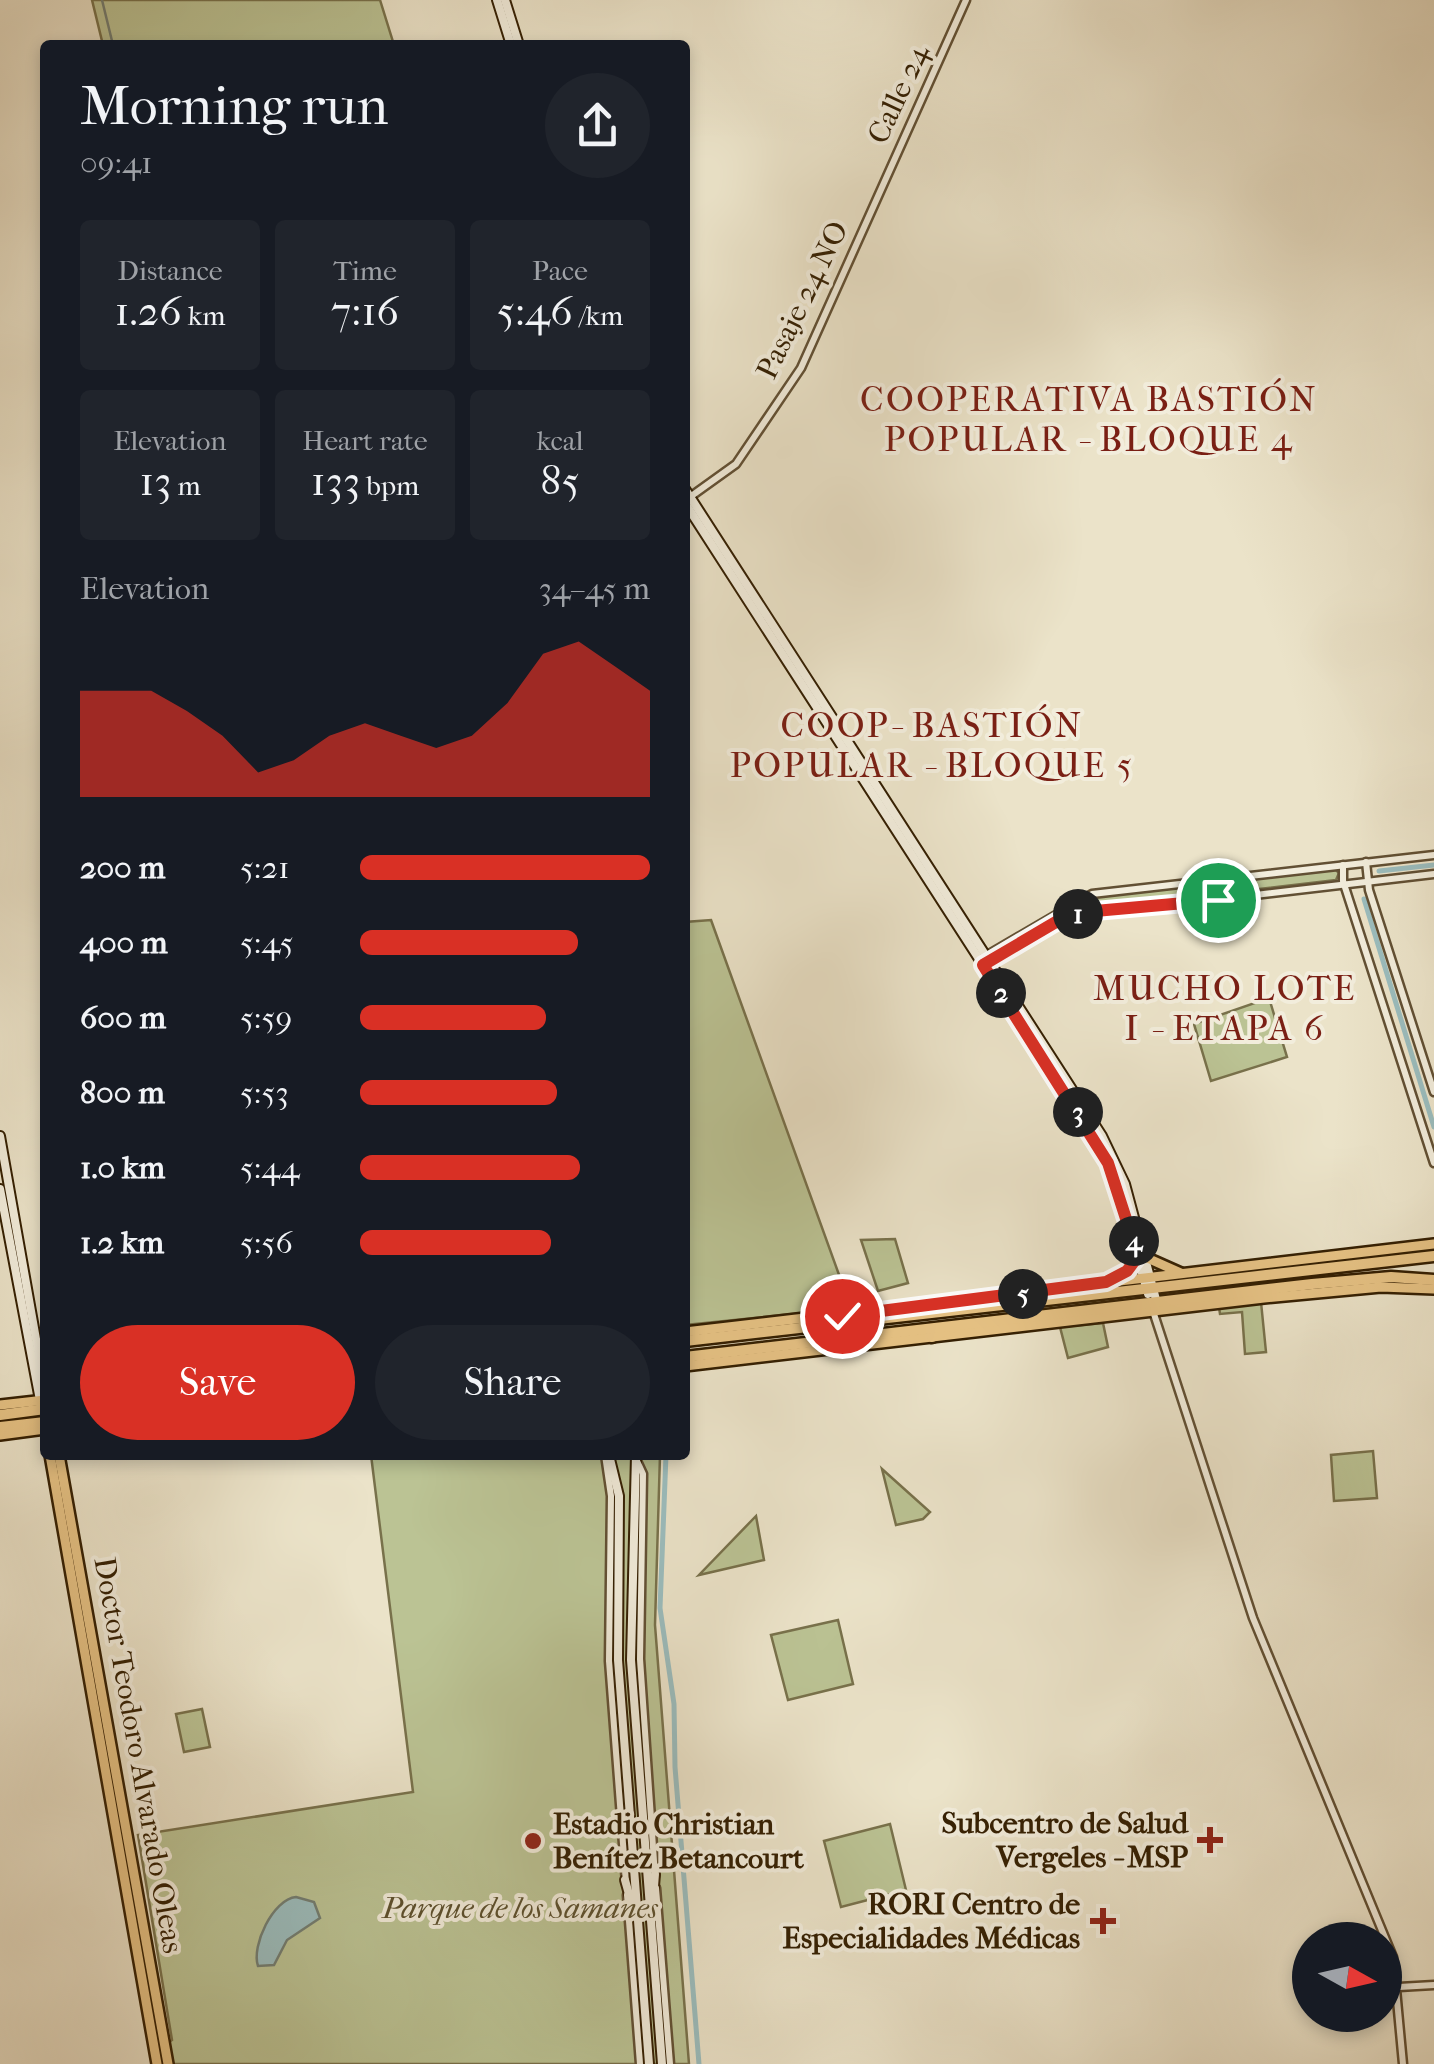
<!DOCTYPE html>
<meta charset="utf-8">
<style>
:root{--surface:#171b24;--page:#20242c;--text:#f1f3f6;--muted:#9ea1a6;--accent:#d93025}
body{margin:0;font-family:"IM FELL French Canon",serif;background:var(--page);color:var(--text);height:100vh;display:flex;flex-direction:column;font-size:38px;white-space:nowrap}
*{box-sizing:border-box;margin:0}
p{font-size:32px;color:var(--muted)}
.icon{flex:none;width:55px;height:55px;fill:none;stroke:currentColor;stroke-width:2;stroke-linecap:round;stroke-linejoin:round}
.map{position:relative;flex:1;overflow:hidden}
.panel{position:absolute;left:40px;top:40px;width:650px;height:1420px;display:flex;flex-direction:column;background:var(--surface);border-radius:10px;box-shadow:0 5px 15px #0003}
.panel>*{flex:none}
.needle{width:65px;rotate:98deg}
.controls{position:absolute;left:1292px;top:1922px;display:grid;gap:20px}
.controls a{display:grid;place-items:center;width:110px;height:110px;border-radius:50%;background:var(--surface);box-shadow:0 5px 15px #0003;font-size:50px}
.pin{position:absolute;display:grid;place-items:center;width:85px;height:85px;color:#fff;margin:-42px;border:5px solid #fff;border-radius:50%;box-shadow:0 2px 10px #0007}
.km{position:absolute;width:50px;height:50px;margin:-25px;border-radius:50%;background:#222;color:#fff;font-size:28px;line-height:50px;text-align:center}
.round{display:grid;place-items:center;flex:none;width:105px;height:105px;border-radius:52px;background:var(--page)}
.summary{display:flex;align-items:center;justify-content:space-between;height:170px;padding:0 40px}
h1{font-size:55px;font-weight:600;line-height:75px}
.metrics{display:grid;grid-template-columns:repeat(3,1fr);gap:15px;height:170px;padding:10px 40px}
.metrics div{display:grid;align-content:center;border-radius:10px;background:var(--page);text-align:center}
.metrics b{font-size:42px;font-weight:600}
.metrics small{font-size:28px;font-weight:400}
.metrics p{font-size:28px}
.chart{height:280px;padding:20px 40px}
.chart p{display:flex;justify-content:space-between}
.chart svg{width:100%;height:180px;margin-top:10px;fill:var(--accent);opacity:.7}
.cta{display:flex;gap:20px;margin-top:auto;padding:20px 40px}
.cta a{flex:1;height:115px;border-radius:60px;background:var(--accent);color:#fff;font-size:40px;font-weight:600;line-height:115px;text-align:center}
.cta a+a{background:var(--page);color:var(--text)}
ul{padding:0 40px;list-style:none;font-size:32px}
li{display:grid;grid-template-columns:160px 120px 1fr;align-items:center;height:75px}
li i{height:25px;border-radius:12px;background:var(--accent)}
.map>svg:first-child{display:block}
</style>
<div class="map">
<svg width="1434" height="2064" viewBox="0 0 1434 2064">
<rect width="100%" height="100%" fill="#ebe3c9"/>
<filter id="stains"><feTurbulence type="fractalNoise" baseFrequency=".002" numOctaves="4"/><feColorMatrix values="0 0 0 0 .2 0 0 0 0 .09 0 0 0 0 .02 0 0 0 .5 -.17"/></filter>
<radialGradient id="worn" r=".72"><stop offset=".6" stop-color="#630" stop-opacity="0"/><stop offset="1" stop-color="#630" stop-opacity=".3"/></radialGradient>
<g fill="#bbc394" stroke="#78714b" stroke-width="2.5">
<path d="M 92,0 L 380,0 L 394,45 L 103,45 Z"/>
<path d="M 1334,868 L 1339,873 L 1336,880 L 1096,908 L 1092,903 L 1095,896 Z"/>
<path d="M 711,920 L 851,1308 L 685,1325 L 685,922 Z"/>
<path d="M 1269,998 L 1287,1057 L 1211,1081 L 1194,1024 Z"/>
<path d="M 895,1239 L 908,1283 L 878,1291 L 861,1240 Z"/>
<path d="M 1261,1302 L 1266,1352 L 1245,1354 L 1242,1312 L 1220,1314 L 1219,1307 Z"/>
<path d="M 1103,1323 L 1108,1347 L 1068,1358 L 1060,1327 Z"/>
<path d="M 1373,1451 L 1377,1498 L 1334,1501 L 1331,1455 Z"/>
<path d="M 371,1455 L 660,1455 L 655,1625 L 689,2064 L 172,2064 L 168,2043 L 172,2040 L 138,1835 L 413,1792 Z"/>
<path d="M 882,1469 L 930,1512 L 923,1519 L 896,1525 Z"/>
<path d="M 756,1516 L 764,1560 L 699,1575 Z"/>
<path d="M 838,1620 L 853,1684 L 788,1700 L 771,1635 Z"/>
<path d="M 202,1709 L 210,1747 L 184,1752 L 176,1714 Z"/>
<path d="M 890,1824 L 906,1890 L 841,1907 L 824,1841 Z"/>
</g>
<path fill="#9bbdbe" stroke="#727e73" stroke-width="2.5" d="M 296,1897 L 314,1902 L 320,1918 L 287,1940 L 274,1965 L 258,1966 C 251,1946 273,1899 296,1897 Z"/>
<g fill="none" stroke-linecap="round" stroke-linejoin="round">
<path stroke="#727e73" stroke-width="2.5" d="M 102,0 L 113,45"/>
<g stroke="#9bbdbe" stroke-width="5">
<path d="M 1379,871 L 1434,865"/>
<path d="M 1364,899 L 1434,1127"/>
<path d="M 666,1455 L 660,1608 L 674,1704 L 675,1767 L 699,2064"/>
</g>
<g stroke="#625034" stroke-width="11">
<g id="tertiary">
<path d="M 690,497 L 736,464 L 801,368 L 966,0"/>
<path d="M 1366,862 L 1369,890 L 1434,1092"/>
<path d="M 1343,865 L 1343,881 L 1434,1163"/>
<path d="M 984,957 L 1092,894 L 1434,855"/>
<path d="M 986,963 C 1026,939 1064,910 1111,912 L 1434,874"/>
<path d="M 1153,1311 L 1253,1618 L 1393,1957 L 1403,2064"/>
<path d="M 605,1455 L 611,1496 L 609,1661 L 626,1883"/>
<path d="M 637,1461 L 643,1474 L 640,1659 L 655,1876"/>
<path d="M 656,1888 L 670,2064"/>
<path d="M 627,1895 L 640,2064"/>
<path d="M 1399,1987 L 1434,1985"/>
</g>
</g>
<g stroke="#341f02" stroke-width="12">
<g id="secondary">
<path d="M 497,0 L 511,45"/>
<path d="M 505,0 L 519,45"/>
<path d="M 685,489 L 1102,1136 L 1125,1184 L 1158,1307"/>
<path d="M 685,503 L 1090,1131 L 1117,1186 L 1148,1294"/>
<path d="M 0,1136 L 45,1390"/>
<path d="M 0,1189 L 40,1400"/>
<path d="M 609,1455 L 619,1496 L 618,1660 L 649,2064"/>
<path d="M 636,1455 L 631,1660 L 662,2064"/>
<path d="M 625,1880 L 632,1905"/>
<path d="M 653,1899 L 655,1874"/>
</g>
</g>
<g stroke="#341f02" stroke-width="14">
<g id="primary">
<path d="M 1145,1257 L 1181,1273"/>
<path d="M 1110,1280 L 1127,1271 L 1138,1256"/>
<path d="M 685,1332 L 1434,1244"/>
<path d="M 685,1366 L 1264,1298 L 1381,1287 L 1434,1289"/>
<path d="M 0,1405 L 45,1400"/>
<path d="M 0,1435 L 45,1429"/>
<path d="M 50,1455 L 157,2064"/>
<path d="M 59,1455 L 168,2064"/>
</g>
</g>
<g stroke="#341f02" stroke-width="15">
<g id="trunk">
<path d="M 1058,1289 L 1079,1294"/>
<path d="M 932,1337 L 954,1327"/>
<path d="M 685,1341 L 1434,1256"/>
<path d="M 685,1357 L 1312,1284 L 1391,1277 L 1434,1280"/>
<path d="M 0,1415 L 45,1409"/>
<path d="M 0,1427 L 45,1422"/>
</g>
</g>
<use href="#tertiary" stroke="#f2eddc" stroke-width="6"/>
<use href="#secondary" stroke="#f2eddc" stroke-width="8"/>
<use href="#primary" stroke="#e6c284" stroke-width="9"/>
<use href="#trunk" stroke="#e6c284" stroke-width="10"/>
</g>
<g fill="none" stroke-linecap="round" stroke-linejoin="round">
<g stroke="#fff" stroke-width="20">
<path id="route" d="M 842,1316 L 1106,1282 L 1127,1271 L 1138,1256 L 1108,1163 L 983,965 L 1061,919 L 1084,912 L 1218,900"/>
</g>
<use href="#route" stroke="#d93025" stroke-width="12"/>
</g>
<g fill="#8f2418" stroke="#f2eddc" stroke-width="4">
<path d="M1205 1825h10v10h10v10h-10v10h-10v-10h-10v-10h10z"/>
<circle cx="533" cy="1841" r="10"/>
<path d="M1098 1906h10v10h10v10h-10v10h-10v-10h-10v-10h10z"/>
</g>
<g text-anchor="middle" stroke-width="8" stroke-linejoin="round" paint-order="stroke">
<g font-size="30" fill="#341f02" stroke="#f2eddc">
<text transform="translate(898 94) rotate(-65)" y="10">Calle 24</text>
<text transform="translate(802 300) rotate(-64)" y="10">Pasaje 24 NO</text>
<text transform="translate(139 1755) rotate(80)" y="10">Doctor Teodoro Alvarado Oleas</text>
</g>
<g font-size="30" font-weight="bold" fill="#341f02" stroke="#f2eddc" text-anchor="end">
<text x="1188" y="1833">Subcentro de Salud<tspan x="1188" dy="34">Vergeles - MSP</tspan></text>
<text x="553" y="1834" text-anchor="start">Estadio Christian<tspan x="553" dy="34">Benítez Betancourt</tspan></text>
<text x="1080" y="1914">RORI Centro de<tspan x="1080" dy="34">Especialidades Médicas</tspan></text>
</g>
<g font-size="30" font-style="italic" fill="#5c502e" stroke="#f2eddc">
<text x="520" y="1918">Parque de los Samanes</text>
</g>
<g font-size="35" letter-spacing="2.5" fill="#7a1f14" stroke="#f2eddc">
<text x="1089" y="411">COOPERATIVA BASTIÓN<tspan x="1089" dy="40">POPULAR - BLOQUE 4</tspan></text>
<text x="932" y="737">COOP- BASTIÓN<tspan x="932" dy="40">POPULAR - BLOQUE 5</tspan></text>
<text x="1225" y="1000">MUCHO LOTE<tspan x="1225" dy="40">I - ETAPA 6</tspan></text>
</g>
</g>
<rect width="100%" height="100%" filter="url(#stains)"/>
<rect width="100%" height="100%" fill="url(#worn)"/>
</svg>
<div class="controls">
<a><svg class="needle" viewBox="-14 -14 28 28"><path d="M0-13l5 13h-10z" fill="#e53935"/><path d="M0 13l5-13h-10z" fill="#9ea1a6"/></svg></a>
</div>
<div class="pin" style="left:1218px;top:900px;background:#1e9e55"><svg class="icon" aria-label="arrive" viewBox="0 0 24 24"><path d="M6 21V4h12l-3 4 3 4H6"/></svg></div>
<div class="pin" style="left:842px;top:1316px;background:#d93025"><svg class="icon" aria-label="check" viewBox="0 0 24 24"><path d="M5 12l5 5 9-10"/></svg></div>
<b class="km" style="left:1078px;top:914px">1</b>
<b class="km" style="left:1001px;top:993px">2</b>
<b class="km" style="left:1078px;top:1112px">3</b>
<b class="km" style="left:1134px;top:1241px">4</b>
<b class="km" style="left:1023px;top:1294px">5</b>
<section class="panel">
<div class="summary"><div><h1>Morning run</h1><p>09:41</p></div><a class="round"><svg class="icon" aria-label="share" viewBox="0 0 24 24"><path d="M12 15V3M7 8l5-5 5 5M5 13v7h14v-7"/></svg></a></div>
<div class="metrics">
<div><p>Distance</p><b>1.26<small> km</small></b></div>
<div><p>Time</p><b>7:16</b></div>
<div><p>Pace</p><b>5:46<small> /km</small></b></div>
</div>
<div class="metrics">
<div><p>Elevation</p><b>13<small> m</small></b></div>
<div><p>Heart rate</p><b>133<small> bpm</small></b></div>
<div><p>kcal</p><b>85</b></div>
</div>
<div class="chart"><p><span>Elevation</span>34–45 m</p>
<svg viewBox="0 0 160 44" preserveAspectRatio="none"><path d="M0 44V18L10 18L20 18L30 23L40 29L50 38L60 35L70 29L80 26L90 29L100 32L110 29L120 21L130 9L140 6L150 12L160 18V44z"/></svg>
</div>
<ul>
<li><b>200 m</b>5:21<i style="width:100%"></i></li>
<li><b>400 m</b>5:45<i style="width:75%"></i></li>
<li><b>600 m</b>5:59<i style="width:64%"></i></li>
<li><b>800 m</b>5:53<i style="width:68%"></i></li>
<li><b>1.0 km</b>5:44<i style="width:76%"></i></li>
<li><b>1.2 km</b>5:56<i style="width:66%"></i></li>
</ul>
<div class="cta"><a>Save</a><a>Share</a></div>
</section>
</div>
